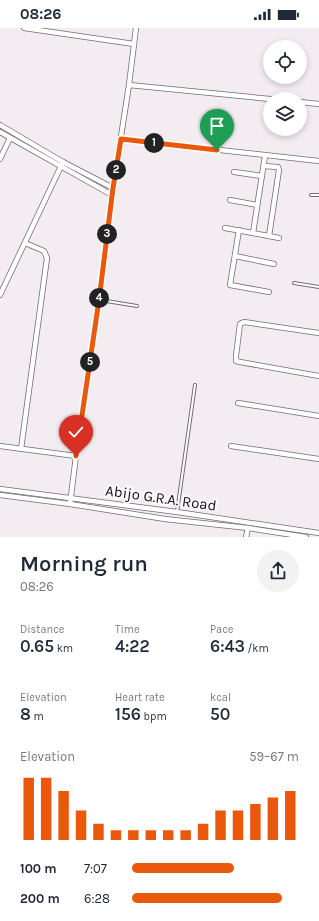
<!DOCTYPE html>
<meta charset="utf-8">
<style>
:root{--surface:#fff;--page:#f2f2f3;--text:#1f2937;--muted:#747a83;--accent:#ea580c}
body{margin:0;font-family:Karla,sans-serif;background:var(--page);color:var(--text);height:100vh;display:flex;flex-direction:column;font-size:15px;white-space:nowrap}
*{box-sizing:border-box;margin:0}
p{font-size:13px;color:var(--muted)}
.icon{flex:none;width:22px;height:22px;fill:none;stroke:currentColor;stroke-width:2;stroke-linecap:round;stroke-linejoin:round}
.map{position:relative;height:509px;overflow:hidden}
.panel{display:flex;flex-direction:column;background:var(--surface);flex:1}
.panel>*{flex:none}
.tools{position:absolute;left:263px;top:12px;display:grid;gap:8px}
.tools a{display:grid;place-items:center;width:44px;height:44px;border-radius:50%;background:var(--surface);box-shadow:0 2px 6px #0003;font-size:20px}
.pin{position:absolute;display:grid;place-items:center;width:34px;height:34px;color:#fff;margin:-41px -17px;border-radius:50% 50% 50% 0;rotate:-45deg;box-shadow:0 0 4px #0007}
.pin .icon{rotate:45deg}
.km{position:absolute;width:20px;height:20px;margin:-10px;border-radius:50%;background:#222;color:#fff;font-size:11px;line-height:20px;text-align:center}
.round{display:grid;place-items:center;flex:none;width:42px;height:42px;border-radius:21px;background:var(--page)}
.overview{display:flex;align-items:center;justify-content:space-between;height:68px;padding:0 20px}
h1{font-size:22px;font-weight:600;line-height:30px}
.stats{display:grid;grid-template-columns:repeat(3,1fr);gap:6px;height:68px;padding:4px 20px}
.stats div{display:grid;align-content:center}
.stats b{font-size:17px;font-weight:600}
.stats small{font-size:11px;font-weight:400}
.stats p{font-size:11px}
.chart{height:112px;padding:8px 20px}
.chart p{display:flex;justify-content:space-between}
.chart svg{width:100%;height:72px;margin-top:4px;stroke:var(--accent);stroke-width:6}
ul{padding:0 20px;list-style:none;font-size:13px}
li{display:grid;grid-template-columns:64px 48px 1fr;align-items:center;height:30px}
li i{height:10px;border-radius:5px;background:var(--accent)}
.status{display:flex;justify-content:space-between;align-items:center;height:28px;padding:0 20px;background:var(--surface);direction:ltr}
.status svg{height:11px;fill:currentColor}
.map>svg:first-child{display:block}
</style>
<div class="status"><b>08:26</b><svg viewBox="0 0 49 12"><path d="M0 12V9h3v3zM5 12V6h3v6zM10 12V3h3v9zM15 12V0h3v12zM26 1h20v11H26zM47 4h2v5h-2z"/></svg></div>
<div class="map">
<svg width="319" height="509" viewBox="0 0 319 509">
<rect width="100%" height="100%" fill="#f3ecf1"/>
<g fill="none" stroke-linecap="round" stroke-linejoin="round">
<g stroke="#726c70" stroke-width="4">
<g id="service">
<path d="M 311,167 L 319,167"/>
<path d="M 294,255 L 319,259"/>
<path d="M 100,272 L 137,278"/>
<path d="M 177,484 L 195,357"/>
</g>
</g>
<g stroke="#726c70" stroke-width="6">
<g id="minor">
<path d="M 24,0 L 134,16"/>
<path d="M 129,57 L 270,71"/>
<path d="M 300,74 L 319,76"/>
<path d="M 0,97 L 63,134 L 113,160"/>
<path d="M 0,104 L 112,167"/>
<path d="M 121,111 L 319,133"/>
<path d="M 0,131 L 10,110"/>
<path d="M 264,138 L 278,139 L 279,142 L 269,208"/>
<path d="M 234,144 L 262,148"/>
<path d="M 230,172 L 257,177"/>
<path d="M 225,200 L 253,205 L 265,128"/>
<path d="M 239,202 L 230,257 L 269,264"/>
<path d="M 253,205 L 279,210"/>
<path d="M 235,228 L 274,236"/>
<path d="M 0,267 L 63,134"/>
<path d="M 319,305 L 244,294 L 240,296 L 236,328 L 236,333 L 240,334 L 319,348"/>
<path d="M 238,375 L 319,388"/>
<path d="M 0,418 L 76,428"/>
<path d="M 231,418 L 319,431"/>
<path d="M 21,421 L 47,230 L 44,223 L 25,215"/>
<path d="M 0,461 L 177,484 L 319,505"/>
<path d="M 0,467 L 70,476 L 165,491 L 248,500 L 306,509"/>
<path d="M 70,476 L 76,428 L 99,272 L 113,160 L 129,57 L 136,0"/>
<path d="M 246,509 L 248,500"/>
</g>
</g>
<use href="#service" stroke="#fff" stroke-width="2"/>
<use href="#minor" stroke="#fff" stroke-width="4.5"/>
</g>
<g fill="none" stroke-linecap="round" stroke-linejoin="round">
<g stroke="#fff" stroke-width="8">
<path id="route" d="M 76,428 L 99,272 L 113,160 L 121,111 L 217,122"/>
</g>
<use href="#route" stroke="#ea580c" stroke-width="5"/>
</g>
<g text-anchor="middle" stroke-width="4" stroke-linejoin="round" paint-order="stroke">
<g font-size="15" fill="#131012" stroke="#fffafd">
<text transform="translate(161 470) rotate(8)" y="5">Abijo G.R.A. Road</text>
</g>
</g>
</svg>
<div class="tools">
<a><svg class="icon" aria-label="locate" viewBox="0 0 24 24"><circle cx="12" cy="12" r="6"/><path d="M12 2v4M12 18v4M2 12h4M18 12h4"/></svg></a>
<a><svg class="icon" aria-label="layers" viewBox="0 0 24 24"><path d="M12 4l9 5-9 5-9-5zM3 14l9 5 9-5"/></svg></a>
</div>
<div class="pin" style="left:217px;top:122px;background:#1e9e55"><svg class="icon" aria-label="arrive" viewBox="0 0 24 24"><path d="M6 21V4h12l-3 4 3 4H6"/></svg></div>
<div class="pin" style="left:76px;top:428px;background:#d93025"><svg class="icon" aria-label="check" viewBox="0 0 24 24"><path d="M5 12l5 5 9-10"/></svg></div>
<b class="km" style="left:154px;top:115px">1</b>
<b class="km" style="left:116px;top:142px">2</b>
<b class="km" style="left:107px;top:206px">3</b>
<b class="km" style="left:99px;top:270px">4</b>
<b class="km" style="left:90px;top:334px">5</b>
</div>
<section class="panel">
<div class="overview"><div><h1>Morning run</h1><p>08:26</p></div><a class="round"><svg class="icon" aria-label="share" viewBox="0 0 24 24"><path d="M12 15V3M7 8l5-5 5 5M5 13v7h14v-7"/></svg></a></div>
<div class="stats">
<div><p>Distance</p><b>0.65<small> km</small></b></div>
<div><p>Time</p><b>4:22</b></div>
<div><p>Pace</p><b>6:43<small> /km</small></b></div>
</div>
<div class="stats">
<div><p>Elevation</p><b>8<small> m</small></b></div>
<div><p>Heart rate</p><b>156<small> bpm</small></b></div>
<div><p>kcal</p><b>50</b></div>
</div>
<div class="chart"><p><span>Elevation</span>59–67 m</p>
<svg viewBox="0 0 160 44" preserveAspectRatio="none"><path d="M5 44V6M15 44V6M25 44V14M35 44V26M45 44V34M55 44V38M65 44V38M75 44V38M85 44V38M95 44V38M105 44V34M115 44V26M125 44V26M135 44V22M145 44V18M155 44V14"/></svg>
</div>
<ul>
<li><b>100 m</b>7:07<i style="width:61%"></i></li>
<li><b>200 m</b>6:28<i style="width:90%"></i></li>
</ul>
</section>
